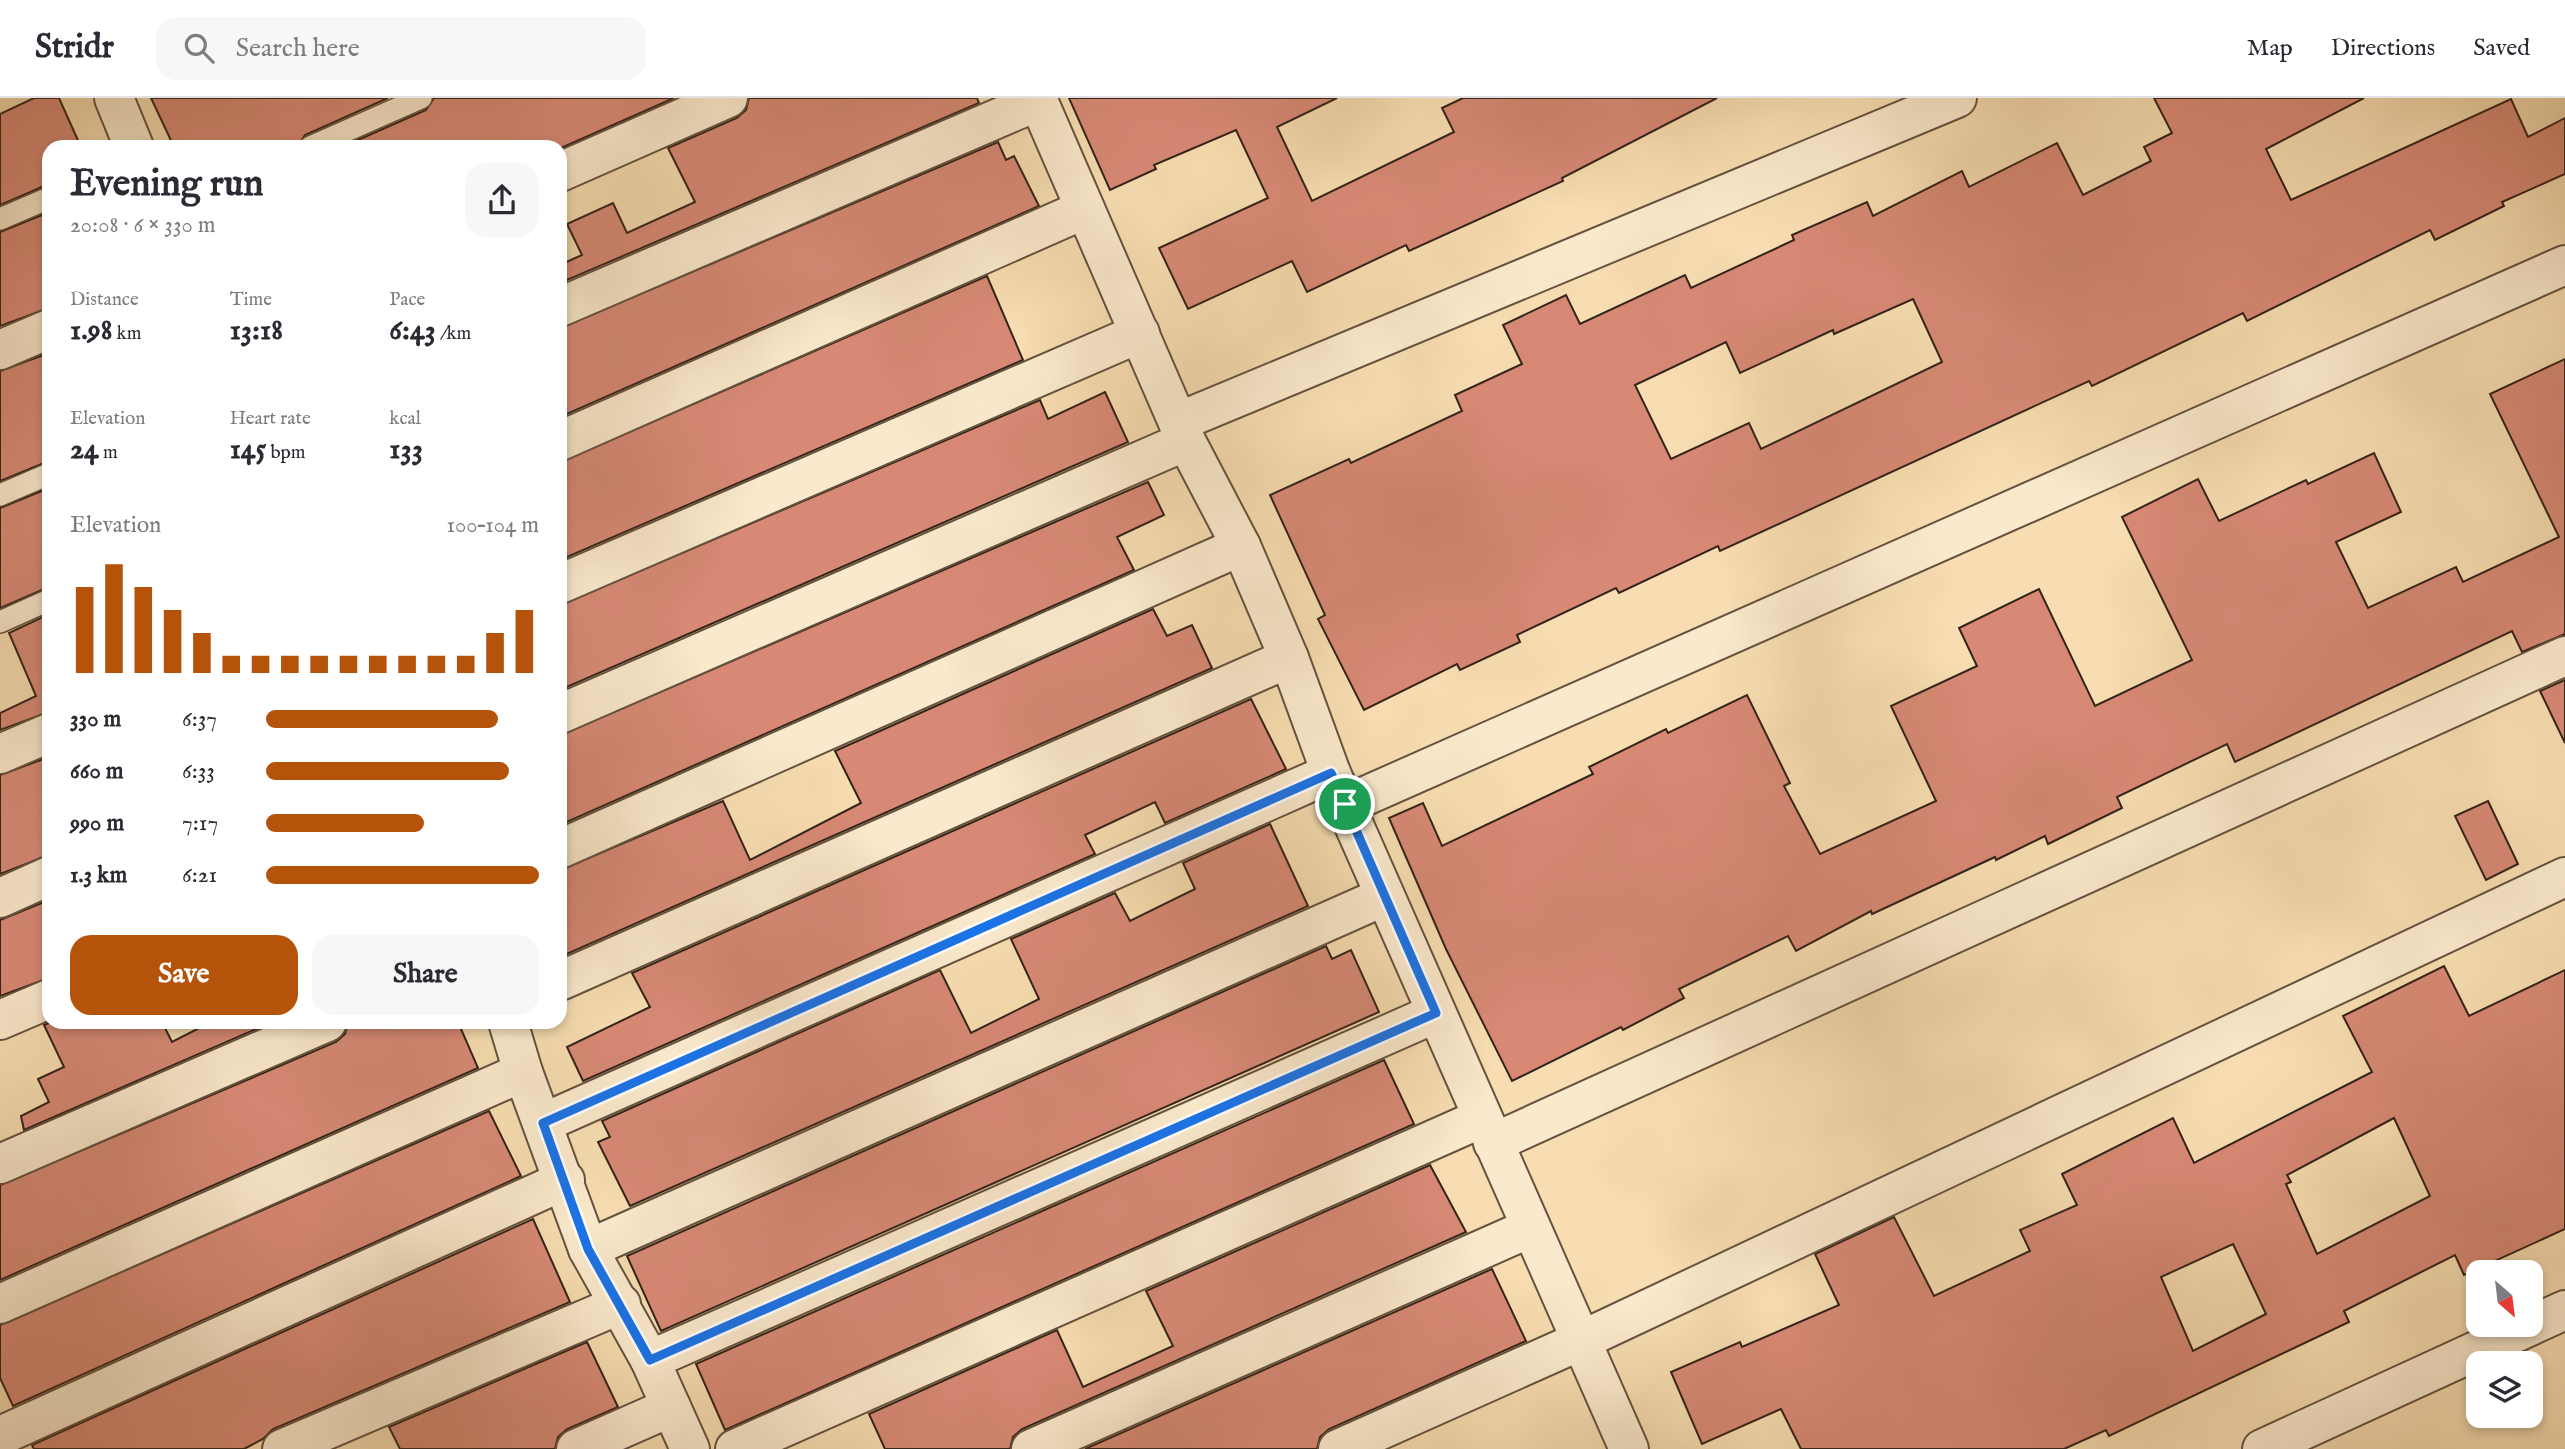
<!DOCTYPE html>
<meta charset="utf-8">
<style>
:root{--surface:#fff;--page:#f7f7f7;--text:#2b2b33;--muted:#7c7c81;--line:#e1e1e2;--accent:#b45309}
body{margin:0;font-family:"IM FELL English",serif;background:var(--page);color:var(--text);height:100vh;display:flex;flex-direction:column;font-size:26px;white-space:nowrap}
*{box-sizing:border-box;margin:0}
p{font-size:23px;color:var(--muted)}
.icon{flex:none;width:38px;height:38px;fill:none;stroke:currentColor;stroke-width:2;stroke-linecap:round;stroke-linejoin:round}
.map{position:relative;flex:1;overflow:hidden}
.details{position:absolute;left:42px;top:42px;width:525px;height:889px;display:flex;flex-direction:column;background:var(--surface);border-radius:21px;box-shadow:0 4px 10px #0003}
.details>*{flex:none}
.needle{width:46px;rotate:152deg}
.controls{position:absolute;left:2466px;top:1162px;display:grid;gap:14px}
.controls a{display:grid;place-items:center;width:77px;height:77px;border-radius:14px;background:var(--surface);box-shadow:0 4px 10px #0003;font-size:35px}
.pin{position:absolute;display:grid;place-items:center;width:60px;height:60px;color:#fff;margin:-30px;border:4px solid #fff;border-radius:50%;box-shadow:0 2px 7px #0007}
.round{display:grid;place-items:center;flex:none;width:74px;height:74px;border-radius:21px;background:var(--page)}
.headline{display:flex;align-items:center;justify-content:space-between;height:119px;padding:0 28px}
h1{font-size:38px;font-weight:700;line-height:52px}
.metrics{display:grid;grid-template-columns:repeat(3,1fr);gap:10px;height:119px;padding:7px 28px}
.metrics div{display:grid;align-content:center}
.metrics b{font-size:30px;font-weight:700}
.metrics small{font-size:19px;font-weight:400}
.metrics p{font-size:19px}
.chart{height:196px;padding:14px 28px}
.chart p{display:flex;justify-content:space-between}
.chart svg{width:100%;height:126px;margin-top:7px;stroke:var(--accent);stroke-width:6}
.action{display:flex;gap:14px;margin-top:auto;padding:14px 28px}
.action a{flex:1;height:80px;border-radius:21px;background:var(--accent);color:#fff;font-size:28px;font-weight:700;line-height:80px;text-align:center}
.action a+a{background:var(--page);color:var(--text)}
ul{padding:0 28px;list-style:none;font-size:23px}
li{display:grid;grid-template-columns:112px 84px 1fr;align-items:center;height:52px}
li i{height:18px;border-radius:9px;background:var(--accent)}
header{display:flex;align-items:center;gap:42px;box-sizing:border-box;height:98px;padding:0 35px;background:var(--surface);border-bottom:2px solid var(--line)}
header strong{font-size:33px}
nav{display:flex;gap:38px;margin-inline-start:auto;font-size:24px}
.search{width:490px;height:63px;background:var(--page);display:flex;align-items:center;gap:18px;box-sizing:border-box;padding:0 24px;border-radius:21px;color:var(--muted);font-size:26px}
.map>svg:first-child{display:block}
</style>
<header>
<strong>Stridr</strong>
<div class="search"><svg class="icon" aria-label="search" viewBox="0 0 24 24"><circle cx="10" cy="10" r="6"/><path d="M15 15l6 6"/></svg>Search here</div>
<nav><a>Map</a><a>Directions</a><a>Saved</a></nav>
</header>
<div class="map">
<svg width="2565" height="1351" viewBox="0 0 2565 1351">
<rect width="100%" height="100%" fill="#f7ddb1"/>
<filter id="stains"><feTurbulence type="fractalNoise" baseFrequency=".00286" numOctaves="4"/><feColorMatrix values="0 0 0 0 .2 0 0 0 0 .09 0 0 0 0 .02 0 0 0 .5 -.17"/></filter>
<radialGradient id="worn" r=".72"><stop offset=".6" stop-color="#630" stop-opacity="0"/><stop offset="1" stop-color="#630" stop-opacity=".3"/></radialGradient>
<g fill="#d78975" stroke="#342319" stroke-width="2" fill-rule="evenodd">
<path d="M 34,0 L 59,0 L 81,49 L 49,49 L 49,86 L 0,107 L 0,16 Z"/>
<path d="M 151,0 L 388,0 L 305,37 L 297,49 L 174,49 Z"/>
<path d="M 434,0 L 674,0 L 561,50 L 342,49 L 426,12 Z"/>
<path d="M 749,0 L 977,0 L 979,5 L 560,185 L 560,167 L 582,157 L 567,126 L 613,105 L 627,135 L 695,104 L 668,50 L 737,20 L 746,12 Z"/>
<path d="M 1069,0 L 1337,0 L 1277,29 L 1312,103 L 1454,34 L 1442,10 L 1463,0 L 1717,0 L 1562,80 L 1563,83 L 1409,153 L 1406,147 L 1307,194 L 1292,163 L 1188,211 L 1159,150 L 1268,100 L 1236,32 L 1154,67 L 1156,71 L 1110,92 Z"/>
<path d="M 2154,0 L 2364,0 L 2266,51 L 2291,102 L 2511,1 L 2528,39 L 2565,20 L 2565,76 L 2502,104 L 2504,108 L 2435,142 L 2430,132 L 2247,223 L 2243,215 L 2092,288 L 2089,283 L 1720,453 L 1718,448 L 1619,495 L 1616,490 L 1517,537 L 1520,544 L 1460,572 L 1457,566 L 1364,612 L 1318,521 L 1325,517 L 1270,397 L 1349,361 L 1351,365 L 1462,313 L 1455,297 L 1522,266 L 1503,227 L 1566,197 L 1580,226 L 1685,177 L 1691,190 L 1794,142 L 1792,137 L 1867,104 L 1873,118 L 1962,73 L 1969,89 L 2057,45 L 2083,97 L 2151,63 L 2144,49 L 2172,35 ZM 1913,201 L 1942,264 L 1761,351 L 1749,325 L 1671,361 L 1635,287 L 1726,244 L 1740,275 L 1833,232 L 1834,236 Z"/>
<path d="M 998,44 L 1006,62 L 1014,58 L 1039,108 L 560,319 L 560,230 Z"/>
<path d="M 42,117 L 49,133 L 49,210 L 0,228 L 0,134 Z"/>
<path d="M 987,178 L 1023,262 L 560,462 L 560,364 Z"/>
<path d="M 49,255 L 49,363 L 0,383 L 0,273 Z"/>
<path d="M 2565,261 L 2565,536 L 2522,554 L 2512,533 L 2235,664 L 2227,646 L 2117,699 L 2122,710 L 2048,746 L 2045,738 L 1996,762 L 1995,759 L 1872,816 L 1871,813 L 1796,853 L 1788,838 L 1679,891 L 1684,900 L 1623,932 L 1621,929 L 1512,983 L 1446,851 L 1389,720 L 1423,705 L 1442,748 L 1593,676 L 1589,669 L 1666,631 L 1668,635 L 1747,597 L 1790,685 L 1784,688 L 1820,756 L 1936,703 L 1891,608 L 1977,568 L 1959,530 L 2039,491 L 2095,608 L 2192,562 L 2122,419 L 2198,381 L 2219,423 L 2306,382 L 2308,386 L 2374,355 L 2401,414 L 2336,444 L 2368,510 L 2456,469 L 2463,484 L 2559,439 L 2490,296 Z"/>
<path d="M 1105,294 L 1128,344 L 560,592 L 560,507 L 1040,302 L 1048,321 Z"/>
<path d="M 1148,384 L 1164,417 L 1117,439 L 1134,472 L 560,727 L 560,637 Z"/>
<path d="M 49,390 L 49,489 L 0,510 L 0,410 Z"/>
<path d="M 1153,511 L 1167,538 L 1192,527 L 1212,570 L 560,859 L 560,772 L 723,703 L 750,762 L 861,705 L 835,653 Z"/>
<path d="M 49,516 L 49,614 L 0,632 L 0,615 L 36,598 L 9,535 Z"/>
<path d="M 2565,582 L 2565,645 L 2540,593 Z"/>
<path d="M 1251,601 L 1286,671 L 1165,725 L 1155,704 L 1085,737 L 1095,756 L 583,983 L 567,949 L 650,909 L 632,875 Z"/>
<path d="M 49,659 L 49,757 L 0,776 L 0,677 Z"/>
<path d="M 2488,703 L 2518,766 L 2486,782 L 2455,718 Z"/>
<path d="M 1270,726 L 1308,808 L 630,1108 L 598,1044 L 610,1039 L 602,1023 L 940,872 L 971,935 L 1039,901 L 1011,841 L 1115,795 L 1130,823 L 1195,791 L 1183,765 Z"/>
<path d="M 49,802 L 49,880 L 0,898 L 0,822 Z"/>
<path d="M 1326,848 L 1332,861 L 1351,852 L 1379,914 L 661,1233 L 627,1158 Z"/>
<path d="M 2444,868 L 2469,918 L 2565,872 L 2565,1131 L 2464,1177 L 2455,1157 L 2344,1213 L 2349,1224 L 2109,1338 L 2106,1332 L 2064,1351 L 1801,1351 L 1781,1311 L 1702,1346 L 1671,1274 L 1740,1244 L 1742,1249 L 1839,1207 L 1815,1156 L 1894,1119 L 1934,1198 L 2030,1153 L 2020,1132 L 2077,1107 L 2062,1076 L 2173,1020 L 2194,1065 L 2372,974 L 2343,918 ZM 2394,1020 L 2430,1098 L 2317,1156 L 2286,1086 L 2291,1084 L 2287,1077 ZM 2233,1146 L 2266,1216 L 2193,1253 L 2161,1179 Z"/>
<path d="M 51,924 L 162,924 L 172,944 L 211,924 L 272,924 L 24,1032 L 21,1018 L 49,1004 L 38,981 L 64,969 L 44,927 Z"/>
<path d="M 348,924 L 458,924 L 478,970 L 0,1182 L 0,1087 L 336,944 L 345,936 Z"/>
<path d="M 1384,962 L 1414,1026 L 725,1332 L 696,1266 Z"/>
<path d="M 489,1013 L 521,1078 L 13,1308 L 0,1280 L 0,1227 Z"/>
<path d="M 1430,1067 L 1466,1134 L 1022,1331 L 1013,1339 L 1010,1351 L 885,1351 L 869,1316 L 1057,1232 L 1083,1289 L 1173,1248 L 1146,1193 Z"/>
<path d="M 533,1121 L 570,1204 L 273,1331 L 263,1341 L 244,1351 L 34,1351 L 32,1347 Z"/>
<path d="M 1492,1171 L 1526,1243 L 1329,1331 L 1320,1339 L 1317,1351 L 1085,1351 Z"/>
<path d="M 587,1244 L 618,1309 L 567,1331 L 558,1339 L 555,1351 L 400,1351 L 389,1329 Z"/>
</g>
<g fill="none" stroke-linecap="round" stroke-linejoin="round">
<g stroke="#65523f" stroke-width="24">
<g id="lane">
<path d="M 310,49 L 421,0"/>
<path d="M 0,121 L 49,100"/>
<path d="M 0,397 L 49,376"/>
<path d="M 0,524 L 49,502"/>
</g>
</g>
<g stroke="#65523f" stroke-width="42">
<g id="street">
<path d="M 114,0 L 134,49"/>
<path d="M 1037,0 L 1186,343 L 1241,448 L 1289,560 L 1331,675 L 1629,1351"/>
<path d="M 560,74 L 728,0"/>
<path d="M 560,209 L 1038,3"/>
<path d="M 0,252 L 49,231"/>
<path d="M 1178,324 L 1957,0"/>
<path d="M 560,343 L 1085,111"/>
<path d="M 560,486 L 1140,235"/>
<path d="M 560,616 L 1186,343"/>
<path d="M 0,656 L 49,635"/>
<path d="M 1345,707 L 2565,167"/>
<path d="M 560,751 L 1241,448"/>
<path d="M 0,800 L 49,778"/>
<path d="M 560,883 L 1289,560"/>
<path d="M 0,922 L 49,901"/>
<path d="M 508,924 L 523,974 L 588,1151 L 650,1262 L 690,1351"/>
<path d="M 543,1025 L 1331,675"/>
<path d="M 1493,1045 L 2565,558"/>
<path d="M 0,1066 L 327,924"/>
<path d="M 588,1151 L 1385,798"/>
<path d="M 0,1206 L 523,974"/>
<path d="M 650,1262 L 1436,915"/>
<path d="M 0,1338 L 565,1082"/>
<path d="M 282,1351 L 621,1206"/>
<path d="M 576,1351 L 671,1309"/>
<path d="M 735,1351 L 1482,1020"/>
<path d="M 1031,1351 L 1530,1130"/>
<path d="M 1338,1351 L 1580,1243 L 2565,779"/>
<path d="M 2262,1351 L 2565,1212"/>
</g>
</g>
<use href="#lane" stroke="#fae9cc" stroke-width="21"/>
<use href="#street" stroke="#fae9cc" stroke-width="38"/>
</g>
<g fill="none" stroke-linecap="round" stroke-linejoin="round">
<g stroke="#fff" stroke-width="14">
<path id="route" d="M 1331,675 L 1436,915 L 650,1262 L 588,1151 L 543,1025 Z"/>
</g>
<use href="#route" stroke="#1a73e8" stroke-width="9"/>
</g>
<rect width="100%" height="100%" filter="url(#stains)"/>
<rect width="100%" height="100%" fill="url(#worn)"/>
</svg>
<div class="controls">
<a><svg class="needle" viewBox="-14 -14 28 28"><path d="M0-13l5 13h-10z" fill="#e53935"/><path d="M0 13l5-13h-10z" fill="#7c7c81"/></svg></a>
<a><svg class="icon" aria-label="layers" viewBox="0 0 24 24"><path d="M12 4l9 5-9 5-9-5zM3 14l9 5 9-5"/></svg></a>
</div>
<div class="pin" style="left:1345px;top:706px;background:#1e9e55"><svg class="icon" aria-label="arrive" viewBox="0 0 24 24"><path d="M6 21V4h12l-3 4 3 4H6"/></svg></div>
<section class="details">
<div class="headline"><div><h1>Evening run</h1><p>20:08 · 6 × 330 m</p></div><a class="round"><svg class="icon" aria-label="share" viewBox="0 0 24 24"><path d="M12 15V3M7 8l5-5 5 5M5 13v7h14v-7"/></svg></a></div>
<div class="metrics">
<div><p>Distance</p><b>1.98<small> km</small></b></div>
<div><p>Time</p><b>13:18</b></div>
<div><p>Pace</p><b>6:43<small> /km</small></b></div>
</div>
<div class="metrics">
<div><p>Elevation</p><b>24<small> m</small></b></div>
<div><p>Heart rate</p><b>145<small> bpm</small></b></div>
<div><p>kcal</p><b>133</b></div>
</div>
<div class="chart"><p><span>Elevation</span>100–104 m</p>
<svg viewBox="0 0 160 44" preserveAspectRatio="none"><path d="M5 44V14M15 44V6M25 44V14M35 44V22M45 44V30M55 44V38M65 44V38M75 44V38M85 44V38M95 44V38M105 44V38M115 44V38M125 44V38M135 44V38M145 44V30M155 44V22"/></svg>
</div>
<ul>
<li><b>330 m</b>6:37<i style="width:85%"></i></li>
<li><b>660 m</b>6:33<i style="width:89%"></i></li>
<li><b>990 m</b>7:17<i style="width:58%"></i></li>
<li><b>1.3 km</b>6:21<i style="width:100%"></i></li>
</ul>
<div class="action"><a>Save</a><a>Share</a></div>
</section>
</div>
